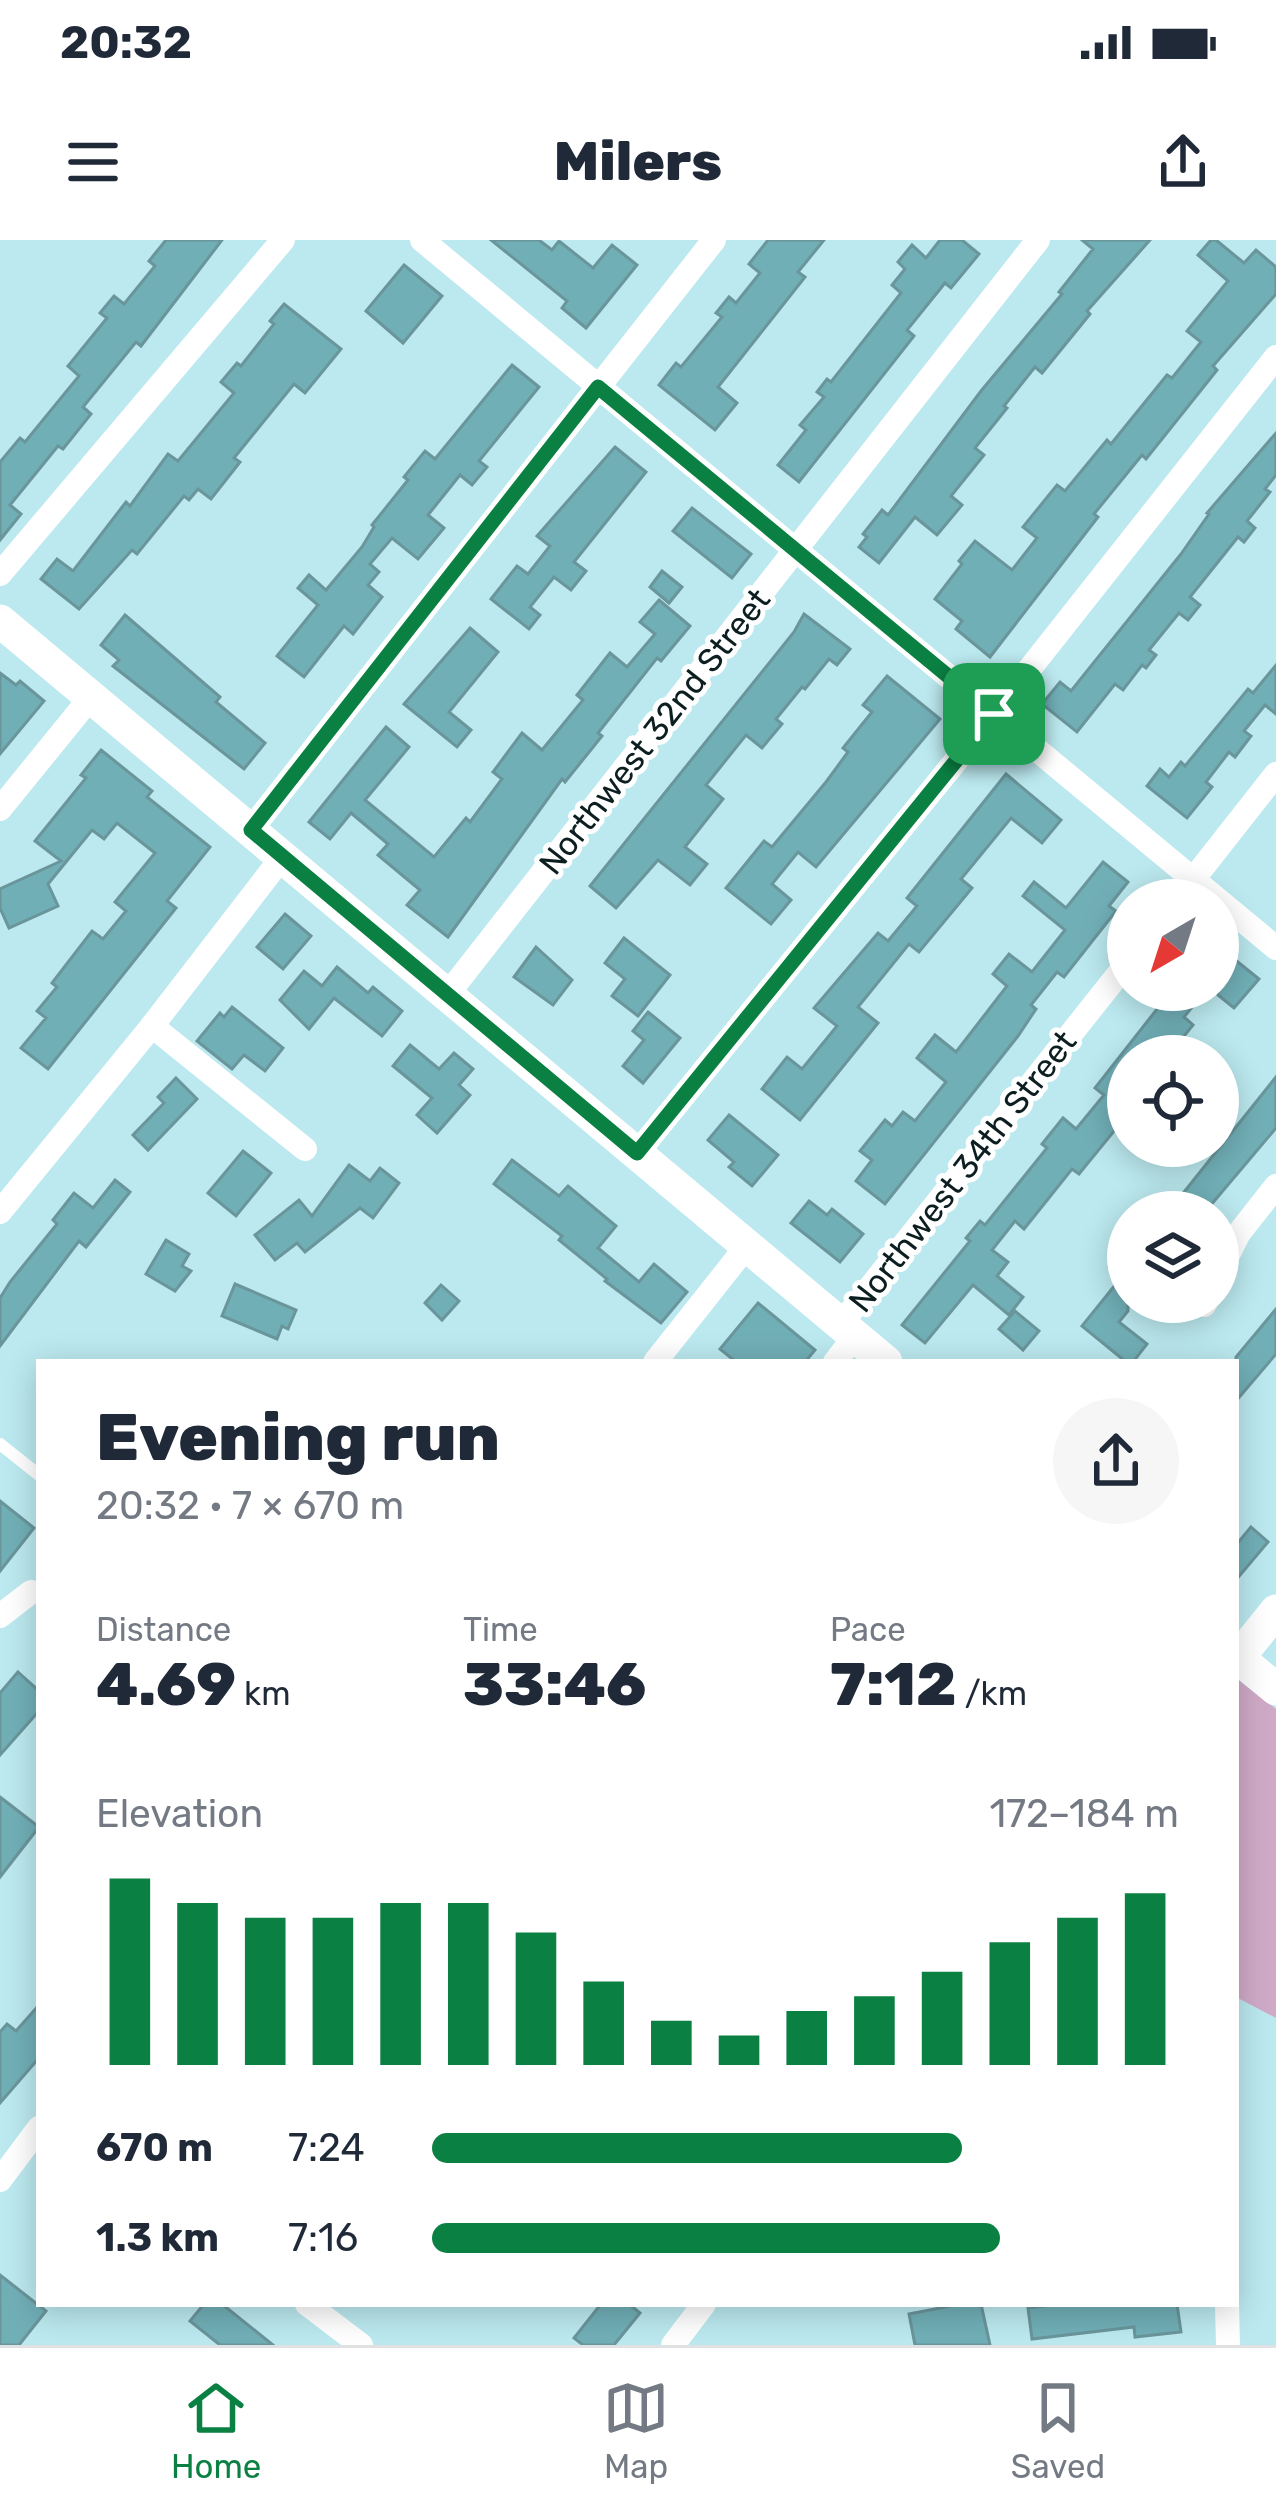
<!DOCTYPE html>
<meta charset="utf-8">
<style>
:root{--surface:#fff;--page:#f6f6f7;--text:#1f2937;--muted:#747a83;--line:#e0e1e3;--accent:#0b8043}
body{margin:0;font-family:Rubik,sans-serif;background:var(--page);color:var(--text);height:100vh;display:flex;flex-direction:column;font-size:45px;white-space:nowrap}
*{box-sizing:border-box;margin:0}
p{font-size:39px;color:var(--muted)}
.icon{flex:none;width:66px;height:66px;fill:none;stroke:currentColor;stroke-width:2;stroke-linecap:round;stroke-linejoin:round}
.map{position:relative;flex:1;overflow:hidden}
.sheet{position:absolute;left:36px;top:1119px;width:1203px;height:948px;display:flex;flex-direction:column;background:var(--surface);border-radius:0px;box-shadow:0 6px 30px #0003}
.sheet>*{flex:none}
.needle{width:78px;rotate:219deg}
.fabs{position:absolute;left:1107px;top:639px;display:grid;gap:24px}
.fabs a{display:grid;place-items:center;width:132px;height:132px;border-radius:50%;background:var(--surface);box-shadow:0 6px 30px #0003;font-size:60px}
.pin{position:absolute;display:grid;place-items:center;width:102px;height:102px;color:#fff;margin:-51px;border-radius:24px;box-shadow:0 6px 18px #0006}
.round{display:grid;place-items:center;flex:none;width:126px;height:126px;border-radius:63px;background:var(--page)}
.head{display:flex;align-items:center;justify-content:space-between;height:204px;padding:0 60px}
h1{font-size:66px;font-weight:800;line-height:90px}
.stats{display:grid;grid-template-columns:repeat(3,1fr);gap:18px;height:204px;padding:12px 60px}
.stats div{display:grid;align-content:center}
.stats b{font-size:60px;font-weight:800}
.stats small{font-size:33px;font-weight:400}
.stats p{font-size:33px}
.chart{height:336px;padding:24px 60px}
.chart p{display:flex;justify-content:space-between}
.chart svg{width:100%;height:216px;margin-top:12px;stroke:var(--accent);stroke-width:6}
ul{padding:0 60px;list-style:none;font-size:39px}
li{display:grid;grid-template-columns:192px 144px 1fr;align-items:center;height:90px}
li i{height:30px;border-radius:15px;background:var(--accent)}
.status{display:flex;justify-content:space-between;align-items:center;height:84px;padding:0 60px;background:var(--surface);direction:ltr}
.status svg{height:33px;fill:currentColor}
header{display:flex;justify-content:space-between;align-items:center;height:156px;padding:0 60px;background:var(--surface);font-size:54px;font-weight:800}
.menu{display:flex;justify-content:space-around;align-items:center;height:168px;border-top:3px solid var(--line);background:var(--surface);font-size:33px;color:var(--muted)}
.menu a{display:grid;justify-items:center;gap:6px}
.menu .on{color:var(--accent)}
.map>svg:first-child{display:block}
</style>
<div class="status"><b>20:32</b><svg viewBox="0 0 49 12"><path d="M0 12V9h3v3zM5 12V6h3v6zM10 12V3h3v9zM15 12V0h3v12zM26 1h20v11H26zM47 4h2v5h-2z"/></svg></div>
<header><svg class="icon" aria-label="menu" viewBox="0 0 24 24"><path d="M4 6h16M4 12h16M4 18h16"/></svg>Milers<svg class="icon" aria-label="share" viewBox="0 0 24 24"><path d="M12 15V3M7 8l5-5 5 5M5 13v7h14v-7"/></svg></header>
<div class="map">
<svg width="1276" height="2105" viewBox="0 0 1276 2105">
<rect width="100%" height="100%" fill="#bbe9ef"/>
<path fill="#cfaac7" d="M 1236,1438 L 1276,1469 L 1276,1778 L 1236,1757 Z"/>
<g fill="#71afb7" stroke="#6a959b" stroke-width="3">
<path d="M 166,0 L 222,0 L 141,106 L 136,102 L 83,167 L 91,174 L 63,209 L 58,206 L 10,265 L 21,274 L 0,300 L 0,222 L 20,198 L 25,202 L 79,136 L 68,126 L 107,78 L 100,73 L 114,56 L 124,64 L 155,26 L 149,21 Z"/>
<path d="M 491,0 L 539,0 L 552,10 L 559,1 L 593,28 L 612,5 L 637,25 L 586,88 L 562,68 L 567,61 Z"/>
<path d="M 768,0 L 824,0 L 798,32 L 805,37 L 718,147 L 737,163 L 715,190 L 659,145 L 676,123 L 681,127 L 722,77 L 716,73 L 729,57 L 736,63 L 760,33 L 749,24 Z"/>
<path d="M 940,0 L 962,0 L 979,14 L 951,48 L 945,43 L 907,90 L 914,96 L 799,242 L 778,225 L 806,190 L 800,185 L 824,157 L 817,152 L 827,139 L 831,142 L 901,53 L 892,45 L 905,29 L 898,22 L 912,5 L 926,18 Z"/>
<path d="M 1082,0 L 1150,0 L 1087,71 L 1090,74 L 1042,133 L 1035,127 L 1004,166 L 1007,168 L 975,208 L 984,215 L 951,256 L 962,265 L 937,295 L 915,277 L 879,323 L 859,307 L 867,297 L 863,294 L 882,270 L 888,275 L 981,151 L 1062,54 L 1059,52 L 1093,9 Z"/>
<path d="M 1211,0 L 1216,0 L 1244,23 L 1256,10 L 1276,27 L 1276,54 L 1213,126 L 1217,130 L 1146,219 L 1142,215 L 1094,274 L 1098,277 L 990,417 L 956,389 L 962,381 L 935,359 L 962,324 L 959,321 L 975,301 L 1012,330 L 1037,298 L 1023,287 L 1057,245 L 1065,251 L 1107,200 L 1111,204 L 1167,135 L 1172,138 L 1201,102 L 1187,91 L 1228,41 L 1198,15 Z"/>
<path d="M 404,25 L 442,56 L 403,103 L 366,71 Z"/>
<path d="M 284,64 L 341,109 L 305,153 L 294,144 L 234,218 L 240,222 L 211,259 L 198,249 L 189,260 L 184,256 L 137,314 L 132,310 L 79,369 L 41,339 L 57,319 L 73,331 L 126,262 L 130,266 L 168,214 L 178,221 L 234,153 L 221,142 L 237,123 L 241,126 L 274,84 L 270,81 Z"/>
<path d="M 512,125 L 539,147 L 479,221 L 487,227 L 472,245 L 460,235 L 428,275 L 444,288 L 418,319 L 392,298 L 370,324 L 379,332 L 368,345 L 382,357 L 353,394 L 344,386 L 304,437 L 277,416 L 318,365 L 298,348 L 309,335 L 326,350 L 362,307 L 374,287 L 372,285 L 408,240 L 404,237 L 425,211 L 435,219 Z"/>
<path d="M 1276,193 L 1276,235 L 1265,249 L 1270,252 L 1247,281 L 1255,288 L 1244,302 L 1238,297 L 1190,357 L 1200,365 L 1188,380 L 1179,373 L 1149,410 L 1156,415 L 1146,428 L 1142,425 L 1123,450 L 1115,444 L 1077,492 L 1042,464 L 1060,442 L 1071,451 L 1181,314 L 1209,274 L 1207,273 Z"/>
<path d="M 615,207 L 646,232 L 574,322 L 586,331 L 571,350 L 554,337 L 530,367 L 540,375 L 529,389 L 491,359 L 517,326 L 528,334 L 550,306 L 537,296 Z"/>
<path d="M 692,268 L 751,314 L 732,338 L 673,291 Z"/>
<path d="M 662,331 L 682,347 L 669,363 L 650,347 Z"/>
<path d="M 659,360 L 690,386 L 661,421 L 657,418 L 598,493 L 602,496 L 565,542 L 562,539 L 448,697 L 407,665 L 420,650 L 378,615 L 388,604 L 351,573 L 330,599 L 309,582 L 386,487 L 409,507 L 365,560 L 434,617 L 466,578 L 470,582 L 502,539 L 493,532 L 522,493 L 542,510 L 583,460 L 577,455 L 610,413 L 627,427 L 655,394 L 640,382 Z"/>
<path d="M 804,374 L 850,409 L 837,425 L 829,419 L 805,449 L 802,447 L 776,479 L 782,484 L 762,508 L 746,495 L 706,545 L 723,559 L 685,607 L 707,624 L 690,645 L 658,620 L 616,668 L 590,646 L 794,392 Z"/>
<path d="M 125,375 L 220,457 L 216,462 L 265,503 L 244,529 L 113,426 L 119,420 L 101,405 Z"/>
<path d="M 470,388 L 498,412 L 449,472 L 471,490 L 457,507 L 404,464 Z"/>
<path d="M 1276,425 L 1276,474 L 1265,465 L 1244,491 L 1251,496 L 1235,517 L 1229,512 L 1206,542 L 1212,547 L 1187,578 L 1147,546 L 1160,529 L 1169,537 L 1181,522 L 1185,526 L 1248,449 L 1253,453 Z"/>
<path d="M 0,433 L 16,445 L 20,441 L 44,461 L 0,514 Z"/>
<path d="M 887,436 L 940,479 L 816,627 L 798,612 L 772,644 L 791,660 L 771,684 L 726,648 L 764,601 L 772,607 L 826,542 L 848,512 L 843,508 L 872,472 L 863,465 Z"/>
<path d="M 101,510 L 152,551 L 147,557 L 210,607 L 167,661 L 176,668 L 48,829 L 21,808 L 46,778 L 37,771 L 57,747 L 52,743 L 92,691 L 103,699 L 126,671 L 115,662 L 155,613 L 117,583 L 104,599 L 92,590 L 48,644 L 58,666 L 9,688 L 0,668 L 0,649 L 61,621 L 35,601 L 86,538 L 81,535 Z"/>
<path d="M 1006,534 L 1061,580 L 1042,603 L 1011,578 L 961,639 L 972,648 L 919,712 L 909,704 L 858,767 L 878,783 L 800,880 L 762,849 L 787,817 L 802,829 L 837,786 L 814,768 L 878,693 L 888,701 L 917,666 L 907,658 Z"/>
<path d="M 1103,622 L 1128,642 L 1109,666 L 1116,671 L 1064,737 L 1057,732 L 1031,765 L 1036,769 L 1018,796 L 885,964 L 856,941 L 872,920 L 860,911 L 885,880 L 892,886 L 903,872 L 915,881 L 946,842 L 917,818 L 935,795 L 956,812 L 1007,746 L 993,734 L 1009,714 L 1032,732 L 1065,690 L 1023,656 L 1034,642 L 1066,668 Z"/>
<path d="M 285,674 L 311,696 L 283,729 L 257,707 Z"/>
<path d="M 624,698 L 670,735 L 638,776 L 612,756 L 625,739 L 605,723 Z"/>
<path d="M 1218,706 L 1259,739 L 1234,768 L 1218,755 Z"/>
<path d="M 536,707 L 572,740 L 553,765 L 514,737 Z"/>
<path d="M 337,727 L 368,753 L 373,747 L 402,771 L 382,796 L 334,758 L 309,789 L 280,760 L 304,731 L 322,746 Z"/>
<path d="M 1172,750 L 1206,750 L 1184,777 L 1193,785 L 1168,816 L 1128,816 L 1128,874 L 1079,934 L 1072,929 L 1024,989 L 1015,981 L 992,1010 L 1008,1022 L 997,1036 L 1023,1057 L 1009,1075 L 973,1045 L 925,1103 L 902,1085 L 970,1001 L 966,998 L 980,981 L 985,985 L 1047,908 L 1042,904 L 1063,878 L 1076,889 L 1104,855 L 1095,848 Z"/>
<path d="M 232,767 L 283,808 L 265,831 L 244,815 L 232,829 L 197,801 L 220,773 L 224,777 Z"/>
<path d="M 648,772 L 680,798 L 643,843 L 623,826 L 644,800 L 633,791 Z"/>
<path d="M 410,805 L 439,829 L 454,813 L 473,829 L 459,845 L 470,855 L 437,893 L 417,875 L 432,858 L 393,826 Z"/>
<path d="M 1276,837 L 1276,888 L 1205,972 L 1168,972 Z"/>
<path d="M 176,838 L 197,859 L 148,910 L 133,895 L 164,863 L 158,857 Z"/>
<path d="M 729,875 L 778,915 L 752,946 L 729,927 L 734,922 L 708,900 Z"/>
<path d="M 243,911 L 271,933 L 236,976 L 208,953 Z"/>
<path d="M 512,920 L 559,956 L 568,946 L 616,986 L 598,1008 L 639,1042 L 654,1024 L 687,1052 L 661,1083 L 605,1041 L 607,1039 L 559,1000 L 562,996 L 494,944 Z"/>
<path d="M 349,925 L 370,941 L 380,928 L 399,943 L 373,978 L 360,968 L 305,1012 L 297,1003 L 275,1020 L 255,995 L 299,960 L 312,976 Z"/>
<path d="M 115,940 L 130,952 L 86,1007 L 79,1001 L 0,1106 L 0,1058 L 10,1042 L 57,984 L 53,980 L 74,953 L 93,968 Z"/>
<path d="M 809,961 L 827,975 L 832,969 L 863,994 L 840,1022 L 791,983 Z"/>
<path d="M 166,1000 L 189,1014 L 182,1026 L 191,1031 L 175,1051 L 146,1034 Z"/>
<path d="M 1128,1029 L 1128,1071 L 1119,1082 L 1147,1104 L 1133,1122 L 1126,1122 L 1082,1086 Z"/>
<path d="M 235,1044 L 296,1070 L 288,1089 L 282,1086 L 277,1099 L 222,1076 Z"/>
<path d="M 441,1045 L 459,1061 L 442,1080 L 425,1063 Z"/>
<path d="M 758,1063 L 815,1110 L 805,1122 L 736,1122 L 720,1109 Z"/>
<path d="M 1276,1069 L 1276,1114 L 1236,1161 L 1236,1117 Z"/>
<path d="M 1015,1071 L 1039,1091 L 1023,1110 L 999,1089 Z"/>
<path d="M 0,1261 L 34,1288 L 0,1331 Z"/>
<path d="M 1251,1287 L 1268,1302 L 1236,1340 L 1236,1305 Z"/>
<path d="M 18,1432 L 39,1451 L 39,1471 L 0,1515 L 0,1453 Z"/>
<path d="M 0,1557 L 39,1587 L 0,1637 Z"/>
<path d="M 39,1765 L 39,1818 L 0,1863 L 0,1792 L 7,1784 L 16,1791 Z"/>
<path d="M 0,2035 L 46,2071 L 19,2105 L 0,2105 Z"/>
<path d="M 204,2064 L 222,2064 L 273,2105 L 220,2105 L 190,2081 Z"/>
<path d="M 601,2064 L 629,2064 L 640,2073 L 614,2105 L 583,2105 L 574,2098 Z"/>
<path d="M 961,2064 L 981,2064 L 990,2105 L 915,2105 L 909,2074 Z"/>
<path d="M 1060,2064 L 1177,2064 L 1181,2092 L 1135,2097 L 1134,2087 L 1032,2099 L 1028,2068 Z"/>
</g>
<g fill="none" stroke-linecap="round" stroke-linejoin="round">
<path stroke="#fff" stroke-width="12" d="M 0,1204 L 39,1235"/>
<g stroke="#fff" stroke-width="24">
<path d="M 422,0 L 1276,708"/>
<path d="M 0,334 L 283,0"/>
<path d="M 0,569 L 91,457"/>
<path d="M 251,589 L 714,0"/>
<path d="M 1177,660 L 1276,534"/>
<path d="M 447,755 L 1038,0"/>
<path d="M 152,786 L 305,909"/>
<path d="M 637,913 L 994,474 L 1276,117"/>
<path d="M 0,972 L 152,786 L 283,616"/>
<path d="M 1218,1035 L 1239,993 L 1276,946"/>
<path d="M 1204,1065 L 1206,1062"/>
<path d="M 841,1084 L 1128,722"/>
<path d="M 655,1122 L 746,1007"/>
<path d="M 835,1122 L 855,1096"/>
<path d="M 0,1376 L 31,1352"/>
<path d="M 0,1940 L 39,1888"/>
<path d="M 307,2064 L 361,2105"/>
<path d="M 1227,2064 L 1228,2105"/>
<path d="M 673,2105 L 704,2064"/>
</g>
<g stroke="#fff" stroke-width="33">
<path d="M 0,381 L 886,1122"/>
<path d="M 1236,1416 L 1276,1449"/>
<path d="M 1238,1418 L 1276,1371"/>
</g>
</g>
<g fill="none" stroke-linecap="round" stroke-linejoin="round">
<g stroke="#fff" stroke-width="24">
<path id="route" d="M 598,147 L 994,474 L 637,913 L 251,590 Z"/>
</g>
<use href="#route" stroke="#0b8043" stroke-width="15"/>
</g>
<g text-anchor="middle" stroke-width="10" stroke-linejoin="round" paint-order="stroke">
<g font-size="33" fill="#0c1e20" stroke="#fff">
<text transform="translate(654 491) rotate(-52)" y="12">Northwest 32nd Street</text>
<text transform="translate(962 931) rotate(-52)" y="12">Northwest 34th Street</text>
</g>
</g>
</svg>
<div class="fabs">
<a><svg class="needle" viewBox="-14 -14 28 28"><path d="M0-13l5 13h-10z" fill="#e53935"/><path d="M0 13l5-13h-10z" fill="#747a83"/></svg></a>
<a><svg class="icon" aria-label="locate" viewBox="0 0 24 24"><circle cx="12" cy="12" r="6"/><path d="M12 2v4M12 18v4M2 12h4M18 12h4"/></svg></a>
<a><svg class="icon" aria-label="layers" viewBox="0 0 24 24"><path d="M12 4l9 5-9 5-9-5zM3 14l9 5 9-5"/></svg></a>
</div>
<div class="pin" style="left:994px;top:474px;background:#1e9e55"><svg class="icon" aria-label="arrive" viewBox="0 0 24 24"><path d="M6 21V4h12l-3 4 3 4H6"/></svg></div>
<section class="sheet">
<div class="head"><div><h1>Evening run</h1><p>20:32 · 7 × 670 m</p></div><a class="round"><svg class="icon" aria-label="share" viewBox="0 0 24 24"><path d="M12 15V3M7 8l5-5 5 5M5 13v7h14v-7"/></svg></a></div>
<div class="stats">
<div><p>Distance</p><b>4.69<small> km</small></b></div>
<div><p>Time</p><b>33:46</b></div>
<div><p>Pace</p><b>7:12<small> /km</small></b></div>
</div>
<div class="chart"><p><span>Elevation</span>172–184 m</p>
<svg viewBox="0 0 160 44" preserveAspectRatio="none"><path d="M5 44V6M15 44V11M25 44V14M35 44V14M45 44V11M55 44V11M65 44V17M75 44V27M85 44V35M95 44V38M105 44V33M115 44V30M125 44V25M135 44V19M145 44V14M155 44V9"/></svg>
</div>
<ul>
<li><b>670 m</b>7:24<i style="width:71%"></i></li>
<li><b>1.3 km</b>7:16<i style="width:76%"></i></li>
</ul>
</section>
</div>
<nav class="menu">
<a class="on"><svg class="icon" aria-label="home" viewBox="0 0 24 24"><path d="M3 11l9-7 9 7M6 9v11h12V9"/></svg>Home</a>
<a><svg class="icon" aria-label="map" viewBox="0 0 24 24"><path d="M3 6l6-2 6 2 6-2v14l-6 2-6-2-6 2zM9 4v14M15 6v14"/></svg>Map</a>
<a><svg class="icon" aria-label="saved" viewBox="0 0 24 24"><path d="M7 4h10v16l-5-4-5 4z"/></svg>Saved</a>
</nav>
